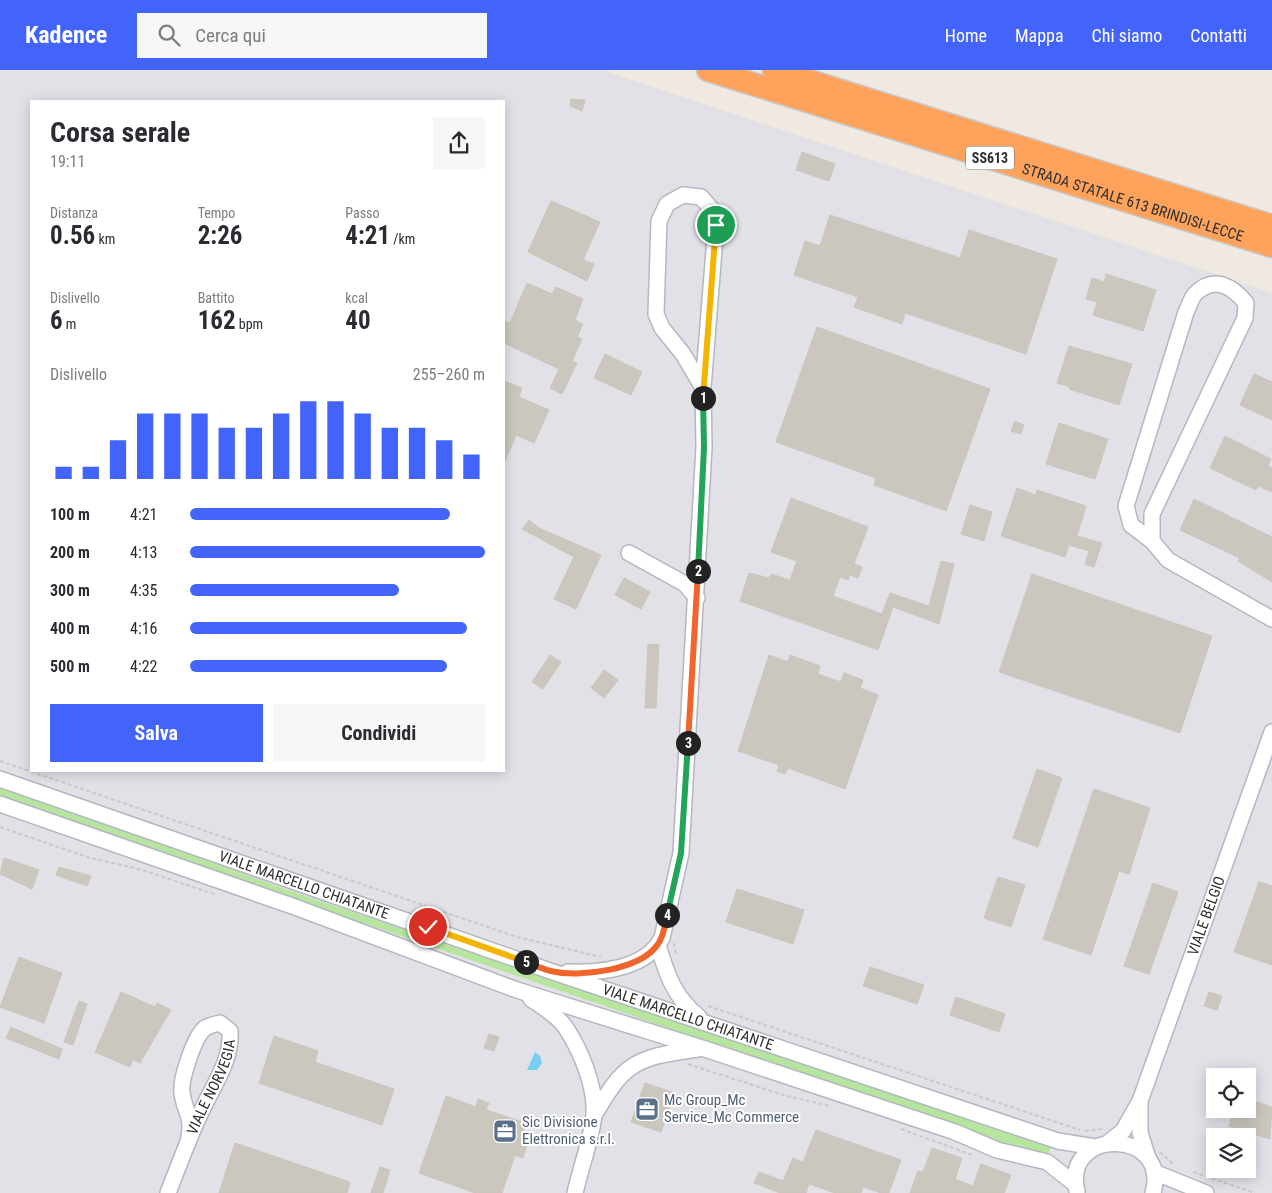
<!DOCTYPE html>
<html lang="it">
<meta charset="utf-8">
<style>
:root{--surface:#fff;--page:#f7f7f7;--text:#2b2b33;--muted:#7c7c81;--accent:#4264fb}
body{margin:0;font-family:"Roboto Condensed",sans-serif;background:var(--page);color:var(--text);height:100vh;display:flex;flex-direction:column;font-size:19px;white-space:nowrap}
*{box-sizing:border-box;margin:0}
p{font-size:16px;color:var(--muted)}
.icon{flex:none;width:28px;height:28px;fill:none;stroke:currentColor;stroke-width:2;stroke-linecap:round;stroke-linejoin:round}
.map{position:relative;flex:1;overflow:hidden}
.side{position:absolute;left:30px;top:30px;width:475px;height:672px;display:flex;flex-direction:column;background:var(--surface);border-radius:0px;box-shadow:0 2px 12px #0003}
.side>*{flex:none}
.buttons{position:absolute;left:1206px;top:998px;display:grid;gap:10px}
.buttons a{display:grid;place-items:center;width:50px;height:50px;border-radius:0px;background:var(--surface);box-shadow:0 2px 12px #0003;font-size:25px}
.pin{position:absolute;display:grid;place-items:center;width:42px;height:42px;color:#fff;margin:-21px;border:2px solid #fff;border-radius:50%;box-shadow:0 1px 5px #0007}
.km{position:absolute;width:25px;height:25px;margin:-12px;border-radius:50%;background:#222;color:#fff;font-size:14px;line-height:25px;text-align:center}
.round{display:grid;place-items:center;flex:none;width:52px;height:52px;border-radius:0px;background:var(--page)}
.overview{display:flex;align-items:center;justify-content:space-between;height:85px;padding:0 20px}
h1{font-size:28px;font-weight:700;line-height:38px}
.metrics{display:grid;grid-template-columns:repeat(3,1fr);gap:8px;height:85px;padding:5px 20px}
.metrics div{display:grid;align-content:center}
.metrics b{font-size:25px;font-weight:700}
.metrics small{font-size:14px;font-weight:400}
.metrics p{font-size:14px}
.chart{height:140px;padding:10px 20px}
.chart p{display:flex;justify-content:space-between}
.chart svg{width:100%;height:90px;margin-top:5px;stroke:var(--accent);stroke-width:6}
.cta{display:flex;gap:10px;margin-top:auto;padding:10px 20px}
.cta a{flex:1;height:58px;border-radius:0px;background:var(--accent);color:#fff;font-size:20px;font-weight:700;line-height:58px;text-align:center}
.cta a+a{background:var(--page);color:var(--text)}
ul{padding:0 20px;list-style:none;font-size:16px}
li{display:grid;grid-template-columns:80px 60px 1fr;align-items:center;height:38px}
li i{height:12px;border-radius:6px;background:var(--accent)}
header{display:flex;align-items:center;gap:30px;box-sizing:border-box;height:70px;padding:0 25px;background:var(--accent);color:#fff}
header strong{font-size:24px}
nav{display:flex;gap:28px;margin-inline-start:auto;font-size:18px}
.search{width:350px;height:45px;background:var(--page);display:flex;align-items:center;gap:12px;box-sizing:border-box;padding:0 18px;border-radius:0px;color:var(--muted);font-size:19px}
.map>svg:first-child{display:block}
</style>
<header>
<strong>Kadence</strong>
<div class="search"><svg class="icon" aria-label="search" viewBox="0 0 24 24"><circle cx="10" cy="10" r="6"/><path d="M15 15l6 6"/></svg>Cerca qui</div>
<nav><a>Home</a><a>Mappa</a><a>Chi siamo</a><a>Contatti</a></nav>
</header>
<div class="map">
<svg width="1272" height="1123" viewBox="0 0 1272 1123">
<rect width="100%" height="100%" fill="#efe9e1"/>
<path fill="#e3e1e8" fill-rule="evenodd" d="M 0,0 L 602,0 L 1272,223 L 1272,1123 L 0,1123 ZM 31,31 L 504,31 L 504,701 L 31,701 ZM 1215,1006 L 1248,1006 L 1248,1039 L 1215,1039 ZM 1215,1066 L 1248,1066 L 1248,1099 L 1215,1099 Z"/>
<path fill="#b6e59e" d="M 0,717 L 299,824 L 1051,1078 L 1047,1085 C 1029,1078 1009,1078 991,1070 C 949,1051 905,1038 860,1024 L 9,731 L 0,727 Z"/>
<path fill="#75cff0" d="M 535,982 L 540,986 L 542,993 L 537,1000 L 527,1000 Z"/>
<g fill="#cbc7bf" stroke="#cbc5ba">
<path d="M 571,29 L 585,30 L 582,41 L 570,36 Z"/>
<path d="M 802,82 L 835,94 L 829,111 L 796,100 Z"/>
<path d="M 551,131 L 600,152 L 583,190 L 594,194 L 587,211 L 528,182 Z"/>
<path d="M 830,145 L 960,188 L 969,160 L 1057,189 L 1026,284 L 905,243 L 902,254 L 854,237 L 858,227 L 794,205 L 805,171 L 820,176 Z"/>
<path d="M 1106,204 L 1156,220 L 1143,261 L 1093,245 L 1097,232 L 1086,229 L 1092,208 L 1104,212 Z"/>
<path d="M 527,213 L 552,224 L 556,217 L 583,229 L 575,250 L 583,254 L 577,267 L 582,269 L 572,291 L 577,293 L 562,324 L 550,318 L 559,299 L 504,273 L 504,251 L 510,253 Z"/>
<path d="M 817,257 L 990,319 L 946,441 L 874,415 L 876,408 L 776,372 Z"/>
<path d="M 1069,276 L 1132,294 L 1119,335 L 1069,319 L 1070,317 L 1057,313 Z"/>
<path d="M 605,284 L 642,302 L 631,325 L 594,308 Z"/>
<path d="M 1254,304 L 1272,312 L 1272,350 L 1240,335 Z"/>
<path d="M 504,311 L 522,318 L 519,327 L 549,340 L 534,373 L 516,365 L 504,394 Z"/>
<path d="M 1015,351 L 1024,355 L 1021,364 L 1011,361 Z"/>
<path d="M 1059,353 L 1108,369 L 1095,409 L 1046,394 Z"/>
<path d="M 1225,366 L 1271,389 L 1268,396 L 1272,398 L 1272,422 L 1258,416 L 1256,420 L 1210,398 Z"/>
<path d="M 1017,418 L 1036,425 L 1037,420 L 1086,436 L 1077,466 L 1102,473 L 1094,497 L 1085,494 L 1089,481 L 1069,475 L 1065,487 L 1001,466 Z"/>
<path d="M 791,428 L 868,457 L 854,494 L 862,497 L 858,508 L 850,505 L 848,510 L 840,507 L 833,526 L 882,544 L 890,523 L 929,536 L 941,491 L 954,494 L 939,554 L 893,537 L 878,580 L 740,531 L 749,503 L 769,508 L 771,504 L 790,510 L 797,491 L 771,482 Z"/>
<path d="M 1194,429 L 1272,467 L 1272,512 L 1238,491 L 1240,488 L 1180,460 Z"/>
<path d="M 970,435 L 992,442 L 984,471 L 961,464 Z"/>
<path d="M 529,450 L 539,458 L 601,485 L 576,539 L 554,529 L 574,487 L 522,459 Z"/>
<path d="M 1032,504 L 1212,566 L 1180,663 L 999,602 Z"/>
<path d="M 624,508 L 650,522 L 641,539 L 615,525 Z"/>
<path d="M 648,574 L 659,575 L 656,638 L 645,638 Z"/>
<path d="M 550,585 L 561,592 L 543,619 L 532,612 Z"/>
<path d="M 769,585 L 788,592 L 790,585 L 820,596 L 818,604 L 841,612 L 844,603 L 863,610 L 860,618 L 878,625 L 845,719 L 788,698 L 785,704 L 777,701 L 779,695 L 738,681 Z"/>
<path d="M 604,600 L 618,610 L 604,628 L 591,618 Z"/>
<path d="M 1037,699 L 1062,708 L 1038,777 L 1013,768 Z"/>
<path d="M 1094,719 L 1150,738 L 1129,804 L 1119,801 L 1091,885 L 1043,869 Z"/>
<path d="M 4,788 L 39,800 L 32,819 L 0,804 Z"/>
<path d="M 59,797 L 91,806 L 87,816 L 56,805 Z"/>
<path d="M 998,807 L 1025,815 L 1011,857 L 984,848 Z"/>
<path d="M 1259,812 L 1272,816 L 1272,895 L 1234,882 Z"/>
<path d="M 1153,813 L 1178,822 L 1149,904 L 1124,896 Z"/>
<path d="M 737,819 L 804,840 L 793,874 L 726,852 Z"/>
<path d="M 19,887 L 62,903 L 44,953 L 0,937 Z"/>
<path d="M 870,897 L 924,915 L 917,934 L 863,916 Z"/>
<path d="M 121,922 L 155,937 L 157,933 L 171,940 L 140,993 L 133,989 L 130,997 L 95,982 Z"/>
<path d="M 1209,922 L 1222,926 L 1217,940 L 1204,936 Z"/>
<path d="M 956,927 L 1005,944 L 999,962 L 950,945 Z"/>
<path d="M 79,931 L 87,934 L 73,975 L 64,972 Z"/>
<path d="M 11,957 L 62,979 L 59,989 L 6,968 Z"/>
<path d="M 489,964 L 499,967 L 494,981 L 484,978 Z"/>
<path d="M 274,966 L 318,981 L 315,992 L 394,1019 L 382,1055 L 259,1013 Z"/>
<path d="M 645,1013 L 675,1023 L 661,1062 L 631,1052 Z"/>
<path d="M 446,1026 L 476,1037 L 478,1029 L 489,1033 L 486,1040 L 526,1053 L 520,1072 L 527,1074 L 523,1088 L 515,1085 L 502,1123 L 475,1123 L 419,1103 Z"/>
<path d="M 1254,1031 L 1272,1037 L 1270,1069 L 1229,1056 L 1234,1039 L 1251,1039 Z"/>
<path d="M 816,1060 L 901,1090 L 889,1123 L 881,1123 L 863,1117 L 861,1123 L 835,1123 L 809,1114 L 806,1123 L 780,1123 L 754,1113 L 759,1102 L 783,1111 L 793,1088 L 803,1092 Z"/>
<path d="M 235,1073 L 350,1112 L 347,1123 L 219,1123 Z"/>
<path d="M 932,1078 L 962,1088 L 955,1109 L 973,1116 L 981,1094 L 1011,1105 L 1004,1123 L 910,1123 L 918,1101 L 923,1102 Z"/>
<path d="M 380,1097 L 390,1100 L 383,1123 L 371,1123 Z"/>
</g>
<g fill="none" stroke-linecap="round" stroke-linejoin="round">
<g stroke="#b4b7c1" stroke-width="18">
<g id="minor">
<path d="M 1152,471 L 1152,444 L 1245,248 L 1246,233 C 1232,216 1214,205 1195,224 C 1191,228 1189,237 1186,242 L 1126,436 L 1131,455 L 1152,471 L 1168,490 L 1272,549"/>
<path d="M 629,483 L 685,514 L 697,528"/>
<path id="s1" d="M 0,709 L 553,902 L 1058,1071 L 1095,1077"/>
<path d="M 0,734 L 295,837 L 517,920 L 705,979 L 955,1062 L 997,1080 L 1047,1092 L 1075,1114"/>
<path d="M 658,875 C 667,905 674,927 699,947"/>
<path d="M 568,902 C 600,903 645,900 662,868 L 681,783 L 704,377 L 703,318 L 716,155 L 713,141 L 701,127 L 683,125 L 667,134 L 659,151 L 656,244 L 662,258 L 683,284 L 703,318"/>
<path d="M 531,929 C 543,937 558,946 566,958 C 581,981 596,1017 594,1045 C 592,1067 580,1100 575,1123"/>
<path d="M 1140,1033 L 1140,1063 L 1148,1088"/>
<path d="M 594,1045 C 602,1033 610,1017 621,1006 C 640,985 671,983 698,979"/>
<path id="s2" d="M 1109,1072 L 1123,1061 L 1140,1031 L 1272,662"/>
<path d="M 1154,1102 L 1206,1123"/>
<path d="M 1077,1121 C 1061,1057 1171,1058 1153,1123"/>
<path id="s3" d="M 168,1123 C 179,1095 189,1067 202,1040 C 214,1014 232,990 230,961 L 220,953 C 215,954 209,956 205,958 C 194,967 180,1010 182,1023 C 185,1044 194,1047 188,1072"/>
</g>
</g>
<g stroke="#c9c9c9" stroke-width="25">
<g id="highway">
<path id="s4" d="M 708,0 L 1272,176"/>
<path d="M 774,0 L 1272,156"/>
</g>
</g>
<g stroke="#c9c9c9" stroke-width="2" stroke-dasharray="4 2.5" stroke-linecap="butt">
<path d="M 0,691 L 517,867 L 601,887"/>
<path d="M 0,757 L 87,787 L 139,799 L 217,825"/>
<path d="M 674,873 L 676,885"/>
<path d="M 708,936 L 1080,1060"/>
<path d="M 688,994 L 787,1026 L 830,1036"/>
<path d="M 901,1059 L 972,1085"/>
<path d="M 1085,1061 L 1103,1059"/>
<path d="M 1160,1082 L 1173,1094"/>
<path d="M 1193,1102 L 1255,1123"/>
</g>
<use href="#minor" stroke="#fff" stroke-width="15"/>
<use href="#highway" stroke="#ffa35c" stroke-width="22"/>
</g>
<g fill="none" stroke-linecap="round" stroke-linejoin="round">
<g stroke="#fff" stroke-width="10">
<path id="split-1" d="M 703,328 L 716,155"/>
</g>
<g stroke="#fff" stroke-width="10">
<path id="split-2" d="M 698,501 L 704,377 L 703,328"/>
</g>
<g stroke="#fff" stroke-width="10">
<path id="split-3" d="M 688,673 L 698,501"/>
</g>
<g stroke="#fff" stroke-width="10">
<path id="split-4" d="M 667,845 L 681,783 L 688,673"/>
</g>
<g stroke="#fff" stroke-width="10">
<path id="split-5" d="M 526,892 C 534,895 542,899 551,901 C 579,908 641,900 658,874 C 664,866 665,854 667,845"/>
</g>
<g stroke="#fff" stroke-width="10">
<path id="split-6" d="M 428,857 L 526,892"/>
</g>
<use href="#split-1" stroke="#f5b400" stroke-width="6"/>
<use href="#split-2" stroke="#22a559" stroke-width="6"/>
<use href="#split-3" stroke="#f0652b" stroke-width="6"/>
<use href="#split-4" stroke="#22a559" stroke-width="6"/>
<use href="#split-5" stroke="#f0652b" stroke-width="6"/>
<use href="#split-6" stroke="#f5b400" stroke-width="6"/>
</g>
<defs>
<g id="office-square" transform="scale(1.25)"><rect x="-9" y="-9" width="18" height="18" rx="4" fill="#5c6f8a" stroke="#fff"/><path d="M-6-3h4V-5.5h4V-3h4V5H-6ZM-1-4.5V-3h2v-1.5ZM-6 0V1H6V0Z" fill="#fff"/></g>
</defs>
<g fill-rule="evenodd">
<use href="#office-square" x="647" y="1039"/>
<use href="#office-square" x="505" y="1061"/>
</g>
<g text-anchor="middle" stroke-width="4" stroke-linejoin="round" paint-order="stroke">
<rect fill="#fff" stroke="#6d6d6d" stroke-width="1" x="966" y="76.5" width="48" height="23" rx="4"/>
<g font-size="14" font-weight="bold" fill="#2e2e2e">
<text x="990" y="93">SS613</text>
</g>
<g font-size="15" fill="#2e2e2e" stroke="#fff">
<text dy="5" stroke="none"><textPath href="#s4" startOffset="445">STRADA STATALE 613 BRINDISI-LECCE</textPath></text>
<text dy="5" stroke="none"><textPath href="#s1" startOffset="322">VIALE MARCELLO CHIATANTE</textPath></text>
<text dy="5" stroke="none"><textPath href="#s2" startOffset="249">VIALE BELGIO</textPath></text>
<text dy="5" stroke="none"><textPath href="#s1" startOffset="728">VIALE MARCELLO CHIATANTE</textPath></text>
<text dy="5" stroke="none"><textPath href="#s3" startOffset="115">VIALE NORVEGIA</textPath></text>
</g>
<g font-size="15" fill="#4e5e75" stroke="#fff" text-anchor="start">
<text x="664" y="1035">Mc Group_Mc<tspan x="664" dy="17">Service_Mc Commerce</tspan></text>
<text x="522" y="1057">Sic Divisione<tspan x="522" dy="17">Elettronica s.r.l.</tspan></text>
</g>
</g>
</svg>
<div class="buttons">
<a><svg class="icon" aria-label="locate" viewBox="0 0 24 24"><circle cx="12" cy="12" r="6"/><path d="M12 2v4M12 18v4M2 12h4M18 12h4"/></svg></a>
<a><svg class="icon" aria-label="layers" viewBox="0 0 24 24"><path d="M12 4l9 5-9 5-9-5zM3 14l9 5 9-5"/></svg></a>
</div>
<div class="pin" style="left:716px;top:155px;background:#1e9e55"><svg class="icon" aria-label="arrive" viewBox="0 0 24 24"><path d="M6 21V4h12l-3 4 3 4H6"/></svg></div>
<div class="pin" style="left:428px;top:857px;background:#d93025"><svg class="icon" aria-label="check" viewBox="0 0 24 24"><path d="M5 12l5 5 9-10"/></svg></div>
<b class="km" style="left:703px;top:328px">1</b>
<b class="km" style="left:698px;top:501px">2</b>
<b class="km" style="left:688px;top:673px">3</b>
<b class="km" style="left:667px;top:845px">4</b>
<b class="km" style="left:526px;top:892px">5</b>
<section class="side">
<div class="overview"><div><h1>Corsa serale</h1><p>19:11</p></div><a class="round"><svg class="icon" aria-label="share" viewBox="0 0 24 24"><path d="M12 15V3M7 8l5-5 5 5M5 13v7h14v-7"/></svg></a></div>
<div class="metrics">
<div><p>Distanza</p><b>0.56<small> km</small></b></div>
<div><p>Tempo</p><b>2:26</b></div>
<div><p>Passo</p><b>4:21<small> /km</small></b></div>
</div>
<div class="metrics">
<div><p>Dislivello</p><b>6<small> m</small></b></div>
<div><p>Battito</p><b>162<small> bpm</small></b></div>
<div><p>kcal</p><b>40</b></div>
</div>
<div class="chart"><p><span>Dislivello</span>255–260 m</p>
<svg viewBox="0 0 160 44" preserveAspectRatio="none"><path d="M5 44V38M15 44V38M25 44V25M35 44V12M45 44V12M55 44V12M65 44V19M75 44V19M85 44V12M95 44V6M105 44V6M115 44V12M125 44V19M135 44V19M145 44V25M155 44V32"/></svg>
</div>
<ul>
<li><b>100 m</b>4:21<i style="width:88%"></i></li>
<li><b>200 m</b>4:13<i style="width:100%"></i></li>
<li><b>300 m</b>4:35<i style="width:71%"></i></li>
<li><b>400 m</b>4:16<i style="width:94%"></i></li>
<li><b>500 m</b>4:22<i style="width:87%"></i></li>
</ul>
<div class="cta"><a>Salva</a><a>Condividi</a></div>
</section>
</div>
